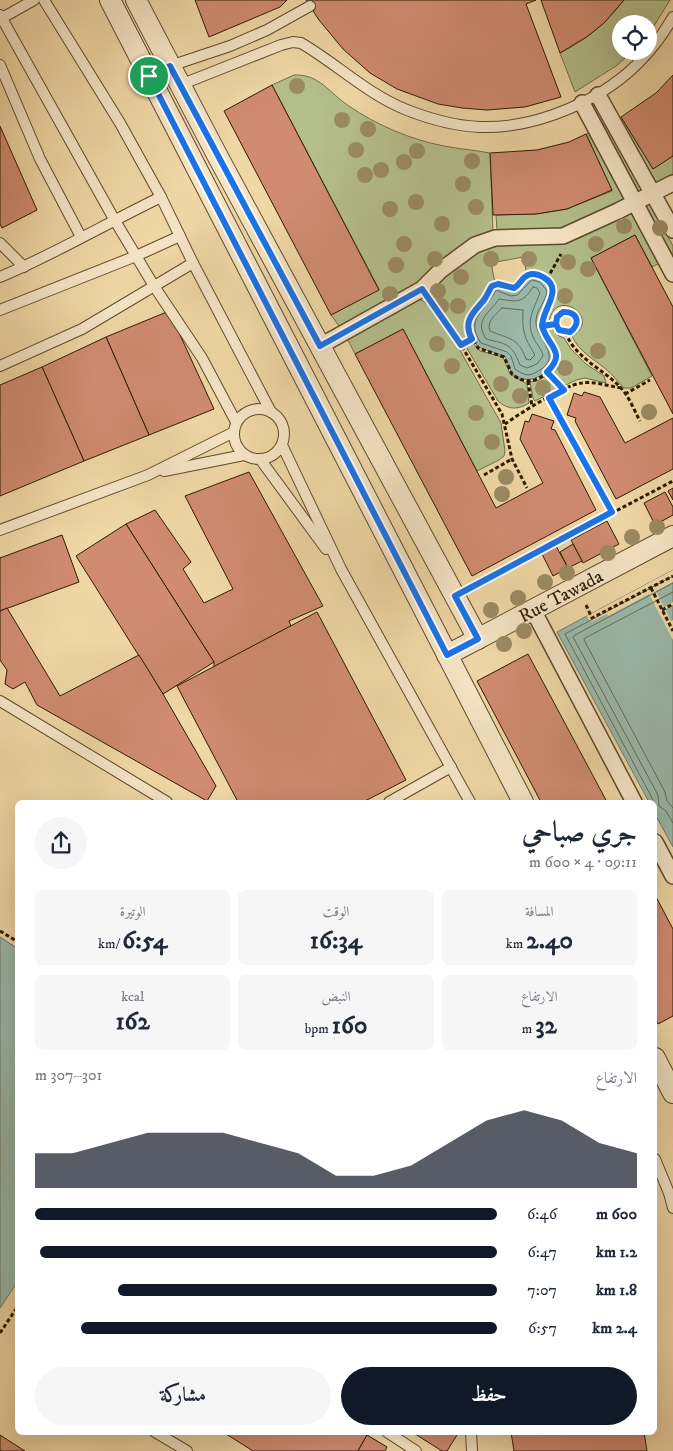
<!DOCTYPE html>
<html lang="ar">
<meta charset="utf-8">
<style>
:root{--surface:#fff;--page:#f6f6f7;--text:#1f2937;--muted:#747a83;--accent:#111827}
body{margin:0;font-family:"IM FELL DW Pica",Amiri,serif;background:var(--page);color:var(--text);direction:rtl;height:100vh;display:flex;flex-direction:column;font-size:19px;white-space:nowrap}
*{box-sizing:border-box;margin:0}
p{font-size:16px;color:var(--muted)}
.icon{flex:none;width:28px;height:28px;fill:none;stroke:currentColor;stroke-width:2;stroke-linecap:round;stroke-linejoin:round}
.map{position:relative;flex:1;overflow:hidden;direction:ltr}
.details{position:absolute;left:15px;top:800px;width:642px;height:635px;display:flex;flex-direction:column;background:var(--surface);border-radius:8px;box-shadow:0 5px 20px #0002;direction:rtl}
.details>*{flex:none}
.tools{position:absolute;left:612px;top:15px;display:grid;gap:10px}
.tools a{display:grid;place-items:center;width:45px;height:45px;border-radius:50%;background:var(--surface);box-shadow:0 5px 20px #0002;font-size:25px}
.pin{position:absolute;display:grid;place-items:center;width:42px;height:42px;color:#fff;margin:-21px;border:2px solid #fff;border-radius:50%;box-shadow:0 1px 5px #0007}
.round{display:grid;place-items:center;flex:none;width:52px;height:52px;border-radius:26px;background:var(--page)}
.overview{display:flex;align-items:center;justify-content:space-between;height:85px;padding:0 20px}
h1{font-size:28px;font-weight:800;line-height:38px}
.stats{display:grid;grid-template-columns:repeat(3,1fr);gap:8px;height:85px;padding:5px 20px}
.stats div{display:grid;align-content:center;border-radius:8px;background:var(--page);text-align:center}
.stats b{font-size:25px;font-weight:800}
.stats small{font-size:14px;font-weight:400}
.stats p{font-size:14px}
.chart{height:140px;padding:10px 20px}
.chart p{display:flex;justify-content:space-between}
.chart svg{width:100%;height:90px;margin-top:5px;fill:var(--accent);opacity:.7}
.cta{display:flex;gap:10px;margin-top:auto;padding:10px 20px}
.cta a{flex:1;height:58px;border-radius:30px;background:var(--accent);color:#fff;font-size:20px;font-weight:800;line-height:58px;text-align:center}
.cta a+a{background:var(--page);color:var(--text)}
ul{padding:0 20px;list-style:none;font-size:16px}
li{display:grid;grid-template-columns:80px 60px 1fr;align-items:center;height:38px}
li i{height:12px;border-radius:6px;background:var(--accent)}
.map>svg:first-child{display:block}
</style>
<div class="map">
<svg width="673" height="1451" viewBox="0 0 673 1451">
<rect width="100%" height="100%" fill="#f0d7a6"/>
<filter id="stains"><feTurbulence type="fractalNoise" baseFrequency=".004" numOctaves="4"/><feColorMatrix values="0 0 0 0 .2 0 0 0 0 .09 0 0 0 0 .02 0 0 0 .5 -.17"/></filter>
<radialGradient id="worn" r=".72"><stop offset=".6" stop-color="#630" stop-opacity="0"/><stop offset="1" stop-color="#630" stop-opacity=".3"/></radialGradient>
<g fill="#b4bf8b" stroke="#706d47">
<path d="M 624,0 L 670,0 L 649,34 L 649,24 L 621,24 L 621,51 L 633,51 L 616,66 L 575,92 L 560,53 C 586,40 607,23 624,0 Z"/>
<path d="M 294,75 C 320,74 329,93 349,106 C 376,125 412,140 444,146 C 459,149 475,150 490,153 L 493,231 L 422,281 L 342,327 L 339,326 L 331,315 L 379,289 L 272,85 Z"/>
<path d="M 621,117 L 653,168 L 673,156 L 673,176 L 656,183 L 655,182 L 617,120 Z"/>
<path d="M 607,123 L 645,193 L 640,196 L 602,125 Z"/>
<path d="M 590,133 L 624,197 L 623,199 L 568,228 L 497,230 L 496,215 L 536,214 L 567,209 L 612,191 L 586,134 Z"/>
<path d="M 649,201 L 673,246 L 673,258 L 644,203 Z"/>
<path d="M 632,212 L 660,263 L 652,267 L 635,235 L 591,258 L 652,376 L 631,388 L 624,388 C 618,382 613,375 607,370 C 594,359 579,352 572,336 C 603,319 555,285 549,322 L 543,322 C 544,310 556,301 554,288 C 547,278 540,270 527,274 L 523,257 L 491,263 L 495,283 C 488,287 487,293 483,299 C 472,312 464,317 469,336 L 462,341 L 433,300 L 432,291 C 436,279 445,274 455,267 C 467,258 480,248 495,244 C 519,239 544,248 568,242 C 588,236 607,223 626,213 Z"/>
<path d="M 417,299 L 422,300 L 428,305 L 457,345 L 501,423 L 505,451 L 504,456 L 499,460 L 477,471 L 403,329 L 355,354 L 348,340 L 349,337 Z"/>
<path d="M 551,328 L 559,336 L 564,338 L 571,349 L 586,364 L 604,376 L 606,383 L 585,378 L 576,380 L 566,385 L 550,372 C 566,350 552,348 544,329 Z"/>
<path d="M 471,341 L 480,351 L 503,357 L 510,374 L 527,384 L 529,403 C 518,410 508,410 498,401 L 465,345 Z"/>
<path d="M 546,376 L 556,388 L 551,393 L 535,401 L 533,398 L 530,382 L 537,381 Z"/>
</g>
<g fill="#9ab9ab" stroke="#6e7a68">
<path d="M 534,275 L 545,280 L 552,291 C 551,302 541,311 541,323 C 541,336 554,342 555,354 C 556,372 530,386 515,376 C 508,371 509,362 504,356 L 478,347 C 464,326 470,317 484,300 C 488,296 490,290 493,286 C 501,283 507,291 516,290 L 526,278 Z"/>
<path d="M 673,570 L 673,847 L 655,814 L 655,802 L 649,802 L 557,632 Z"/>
<path d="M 0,937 L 17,948 L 18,1281 L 0,1308 Z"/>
</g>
<path fill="#f0d7a6" d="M 673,570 L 673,582 L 656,591 L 664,607 L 673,602 L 673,605 L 665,609 L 671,621 L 673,620 L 673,640 L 649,594 L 608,616 L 607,614 L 590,622 L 587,616 Z"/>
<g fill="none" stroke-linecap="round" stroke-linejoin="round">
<g stroke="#636a57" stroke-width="1">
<path d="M 532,280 L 540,282 L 547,291 C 546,301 537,309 536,320 C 534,337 561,353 543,368 C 539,371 534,374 529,375 C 524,375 519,372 515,369 L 511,356 L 507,352 L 481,343 C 464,318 486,311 496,290 L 511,296 L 517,295 Z"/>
<path d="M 533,287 L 537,288 L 540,293 C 534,309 525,321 534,339 C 537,345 542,349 543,356 L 537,364 L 527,368 L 520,365 C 512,344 507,344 486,339 C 474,319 489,314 499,299 C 516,301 522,305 533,287 Z"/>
<path d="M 502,308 L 523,310 C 522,331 524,337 535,355 L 530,360 L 526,359 C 518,337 509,339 490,331 C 486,321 496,315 502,308 Z"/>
<path d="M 673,583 L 575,635 L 573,637 L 658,795 L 659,806 L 666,811 L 673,823"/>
<path d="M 673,592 L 585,638 L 584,640 L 665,792 L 667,801 L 673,808"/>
<path d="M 653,802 L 652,798 L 565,634 L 673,576"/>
</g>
</g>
<g fill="#d08b70" stroke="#2c1b03">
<path d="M 195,0 L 287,0 L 280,7 L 209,37 Z"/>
<path d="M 306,0 L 536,0 L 526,4 L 561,97 L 525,107 L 487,110 L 462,108 L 438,104 L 397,89 L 370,73 L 343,49 L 319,20 Z"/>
<path d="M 541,0 L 624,0 L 604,23 L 588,36 L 560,53 Z"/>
<path d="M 673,75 L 673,156 L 653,169 L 621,117 L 656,93 Z"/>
<path d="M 272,85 L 379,290 L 331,315 L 224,111 Z"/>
<path d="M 0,126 L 37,210 L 2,228 L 0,224 Z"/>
<path d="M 586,134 L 612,190 L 567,209 L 536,214 L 493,215 L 490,153 L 537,150 L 569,142 Z"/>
<path d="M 635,235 L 673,307 L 673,414 L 591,258 Z"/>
<path d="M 169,311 L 214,409 L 149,435 L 106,337 Z"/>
<path d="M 403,329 L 496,508 L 543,483 L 520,439 L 525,421 L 529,422 L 532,414 L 554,421 L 551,429 L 555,430 L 596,510 L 472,576 L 355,354 Z"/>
<path d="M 106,337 L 149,435 L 84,461 L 42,367 Z"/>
<path d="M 42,367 L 84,461 L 0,496 L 0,385 Z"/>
<path d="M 584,392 L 600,397 L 625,443 L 673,418 L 673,469 L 616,499 L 575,421 L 576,418 L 567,415 L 574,393 L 582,396 Z"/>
<path d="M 249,472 L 323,606 L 289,621 L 291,626 L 214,667 L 214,662 L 126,524 L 155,510 L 191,562 L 183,569 L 204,603 L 233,589 L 185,496 Z"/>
<path d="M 673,488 L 673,500 L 668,491 Z"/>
<path d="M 665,492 L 673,507 L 673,515 L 655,525 L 644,503 Z"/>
<path d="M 607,521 L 619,544 L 583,563 L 571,540 Z"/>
<path d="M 126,524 L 214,662 L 163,694 L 76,556 Z"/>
<path d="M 62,535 L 79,582 L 0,611 L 0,558 Z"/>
<path d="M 573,544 L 582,561 L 568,568 L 560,552 Z"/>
<path d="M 556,546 L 568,568 L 553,576 L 542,554 Z"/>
<path d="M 7,608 L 60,696 L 139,655 L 163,694 L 216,786 L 207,801 L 37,705 L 25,682 L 13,689 L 5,684 L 7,670 L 0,660 L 0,611 Z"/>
<path d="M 317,612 L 406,780 L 363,802 L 238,802 L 177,686 Z"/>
<path d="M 528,654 L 607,802 L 541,802 L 477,681 Z"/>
<path d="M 655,895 L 673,929 L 673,1016 L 658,1024 L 655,1018 Z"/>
<path d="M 223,1432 L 362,1432 L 367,1435 L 358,1451 L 253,1451 Z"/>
<path d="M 412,1432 L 459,1432 L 447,1451 L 442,1451 Z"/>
<path d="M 511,1432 L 644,1432 L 647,1451 L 514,1451 Z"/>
<path d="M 0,1435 L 25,1451 L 0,1451 Z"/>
<path d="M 367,1435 L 387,1447 L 385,1451 L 358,1451 Z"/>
</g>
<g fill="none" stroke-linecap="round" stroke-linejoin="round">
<g stroke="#5d4a2c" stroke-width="12">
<g id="service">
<path d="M 44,0 L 120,123 L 161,197 L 193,263 L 271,412"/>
<path d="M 0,15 L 114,219 L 154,286 L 202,358 L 236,422"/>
<path d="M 2,18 L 34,0"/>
<path d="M 0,65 L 40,159 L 81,237"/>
<path d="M 170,66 L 230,46 L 267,30 L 310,6"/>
<path d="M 180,85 L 281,45 L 293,42 L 301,43 C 337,64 367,94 407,110 C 430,119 455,126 480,127 C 538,129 606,99 644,57 C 655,45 665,31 673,17"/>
<path d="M 0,243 L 24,267"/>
<path d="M 0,277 C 55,254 107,223 161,197"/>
<path d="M 0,310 L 136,256 L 180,236"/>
<path d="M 0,366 L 82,329 L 193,263"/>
<circle cx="259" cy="434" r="25"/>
<path d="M 282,445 L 341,569 L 470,802"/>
<path d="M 260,459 L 326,549"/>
<path d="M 164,471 L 244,455"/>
<path d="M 0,530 L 148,475 L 234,432"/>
<path d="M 0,701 L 167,802"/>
<path d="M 389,802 L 451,767"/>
<path d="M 655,1159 L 669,1193 L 673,1208"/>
<path d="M 155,1432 L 187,1451"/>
<path d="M 387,1432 L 416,1451"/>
<path d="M 471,1432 L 472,1451"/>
</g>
</g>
<g stroke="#5d4a2c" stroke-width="18">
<g id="pedestrian">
<path d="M 598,95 L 673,230"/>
<path d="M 582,103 L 673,274"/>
<path d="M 320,346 L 422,289 L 441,270 L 475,245 L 495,238 L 563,236 L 618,211 L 673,183"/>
<path d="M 533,610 L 634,802"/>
<path d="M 655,842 L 673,876"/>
</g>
</g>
<g stroke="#5d4a2c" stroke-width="22">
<g id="minor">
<path d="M 110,0 L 523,802"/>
<path d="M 136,0 L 217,155 L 478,639"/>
<path id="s1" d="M 447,655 L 673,536"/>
<path d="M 655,1058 L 673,1093"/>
</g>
</g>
<g stroke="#2c1b03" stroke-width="3" stroke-dasharray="4 2.5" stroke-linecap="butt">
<path d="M 534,273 C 572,285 540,306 542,326 C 544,343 568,351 549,370 C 545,374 542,377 537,379 C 528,383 519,380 512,374 L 504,357 L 478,348 L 469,332 L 469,324 L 473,311 L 486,298 L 493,285 L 498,284 L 514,288 C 522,283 523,275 534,273 Z"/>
<path d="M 547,279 L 561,254"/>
<path d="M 432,304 L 461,345 L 502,414 L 512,459 L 527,488"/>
<path d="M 542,326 L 556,324"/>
<path d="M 566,333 L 573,330 L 577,323 L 575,315 L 567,311 C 553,313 552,329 566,333 C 574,357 603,369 620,387 C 629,396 634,410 640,421"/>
<path d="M 461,345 L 472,339"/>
<path d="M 547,372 L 564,390"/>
<path d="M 528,381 L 532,406"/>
<path d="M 625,394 L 650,380"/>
<path d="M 549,397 L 613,512"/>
<path d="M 505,424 C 519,414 566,384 582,383 C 594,381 608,386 621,388"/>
<path d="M 484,475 L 512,459"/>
<path d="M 473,586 L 673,481"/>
<path d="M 651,588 L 673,631"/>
<path d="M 586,605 L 592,618 L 673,576"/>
<path d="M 662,610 L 673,604"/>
<path d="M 0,931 L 18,942"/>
<path d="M 0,1333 L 18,1306"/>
</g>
<use href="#service" stroke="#f5e5c5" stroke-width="10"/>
<use href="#pedestrian" stroke="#f5e5c5" stroke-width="15"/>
<use href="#minor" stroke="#f5e5c5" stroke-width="20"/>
</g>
<g fill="#9b8b63">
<circle cx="297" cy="86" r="8"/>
<circle cx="342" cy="120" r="8"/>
<circle cx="368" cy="129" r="8"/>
<circle cx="356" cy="150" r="8"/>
<circle cx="417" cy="151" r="8"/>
<circle cx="472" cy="161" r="8"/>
<circle cx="404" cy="162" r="8"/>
<circle cx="381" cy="170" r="8"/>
<circle cx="365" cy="175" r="8"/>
<circle cx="463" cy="184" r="8"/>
<circle cx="416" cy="202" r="8"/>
<circle cx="476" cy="207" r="8"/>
<circle cx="390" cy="209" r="8"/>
<circle cx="442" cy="224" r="8"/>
<circle cx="624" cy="226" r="8"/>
<circle cx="660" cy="228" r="8"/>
<circle cx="404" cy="244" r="8"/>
<circle cx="596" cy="244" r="8"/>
<circle cx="435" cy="259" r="8"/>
<circle cx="491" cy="259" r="8"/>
<circle cx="529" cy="259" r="8"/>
<circle cx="568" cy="262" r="8"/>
<circle cx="396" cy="265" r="8"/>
<circle cx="588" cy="269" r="8"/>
<circle cx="461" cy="277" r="8"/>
<circle cx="438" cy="291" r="8"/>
<circle cx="390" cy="294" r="8"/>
<circle cx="565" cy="296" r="8"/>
<circle cx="441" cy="306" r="8"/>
<circle cx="458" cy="306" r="8"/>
<circle cx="437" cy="344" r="8"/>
<circle cx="598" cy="351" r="8"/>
<circle cx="452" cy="366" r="8"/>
<circle cx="565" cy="368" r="8"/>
<circle cx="501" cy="384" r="8"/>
<circle cx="543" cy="388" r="8"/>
<circle cx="520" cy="396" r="8"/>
<circle cx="649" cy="412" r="8"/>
<circle cx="476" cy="413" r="8"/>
<circle cx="492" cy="442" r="8"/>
<circle cx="506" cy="477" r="8"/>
<circle cx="502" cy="494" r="8"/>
<circle cx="657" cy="527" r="8"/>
<circle cx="632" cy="537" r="8"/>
<circle cx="608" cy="553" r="8"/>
<circle cx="567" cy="573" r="8"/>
<circle cx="545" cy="582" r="8"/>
<circle cx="518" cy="598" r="8"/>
<circle cx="491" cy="610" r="8"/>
<circle cx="524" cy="631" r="8"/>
<circle cx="504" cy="644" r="8"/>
</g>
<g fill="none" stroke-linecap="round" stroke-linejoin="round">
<g stroke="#fff" stroke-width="10">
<path id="route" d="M 149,76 L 447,655 L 478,639 L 455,596 L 612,512 L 549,398 L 564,390 L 547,372 C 568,352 547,346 542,326 L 556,324 L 559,330 L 570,332 C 581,324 578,311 563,312 L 557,317 L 556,324 L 542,326 C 542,309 565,289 543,277 C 538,274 533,273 528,275 C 521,278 520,285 514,288 L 498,284 L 492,286 C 489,290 487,296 484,300 C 474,312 462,321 472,339 L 461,345 L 422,289 L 320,346 L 170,66 L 149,76"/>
</g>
<use href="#route" stroke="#1a73e8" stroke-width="6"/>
</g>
<g text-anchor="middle" stroke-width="4.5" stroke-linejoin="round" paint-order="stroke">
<g font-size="19" fill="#2c1b03" stroke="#f5e5c5">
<text dy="7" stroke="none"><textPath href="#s1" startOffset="128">Rue Tawada</textPath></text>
</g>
</g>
<rect width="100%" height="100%" filter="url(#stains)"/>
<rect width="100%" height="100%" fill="url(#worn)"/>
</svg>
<div class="tools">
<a><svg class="icon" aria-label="locate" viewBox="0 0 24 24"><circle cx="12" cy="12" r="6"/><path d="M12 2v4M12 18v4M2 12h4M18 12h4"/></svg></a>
</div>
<div class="pin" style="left:149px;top:76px;background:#1e9e55"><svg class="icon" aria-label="arrive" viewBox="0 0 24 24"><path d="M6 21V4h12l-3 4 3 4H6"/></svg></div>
<section class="details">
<div class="overview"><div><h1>جري صباحي</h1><p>09:11 · 4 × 600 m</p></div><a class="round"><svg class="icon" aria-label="share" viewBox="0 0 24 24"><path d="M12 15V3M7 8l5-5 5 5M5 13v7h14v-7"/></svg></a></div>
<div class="stats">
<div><p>المسافة</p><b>2.40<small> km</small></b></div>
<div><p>الوقت</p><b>16:34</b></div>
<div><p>الوتيرة</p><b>6:54<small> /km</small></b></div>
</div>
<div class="stats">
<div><p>الارتفاع</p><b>32<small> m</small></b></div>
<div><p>النبض</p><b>160<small> bpm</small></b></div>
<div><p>kcal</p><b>162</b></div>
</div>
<div class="chart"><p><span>الارتفاع</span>301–307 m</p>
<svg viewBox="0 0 160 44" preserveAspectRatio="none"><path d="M0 44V27L10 27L20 22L30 17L40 17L50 17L60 22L70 27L80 38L90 38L100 33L110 22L120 11L130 6L140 11L150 22L160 27V44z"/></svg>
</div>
<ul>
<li><b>600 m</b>6:46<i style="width:100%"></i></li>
<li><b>1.2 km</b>6:47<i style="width:99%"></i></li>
<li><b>1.8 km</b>7:07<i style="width:82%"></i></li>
<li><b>2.4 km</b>6:57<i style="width:90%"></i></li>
</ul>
<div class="cta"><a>حفظ</a><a>مشاركة</a></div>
</section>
</div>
